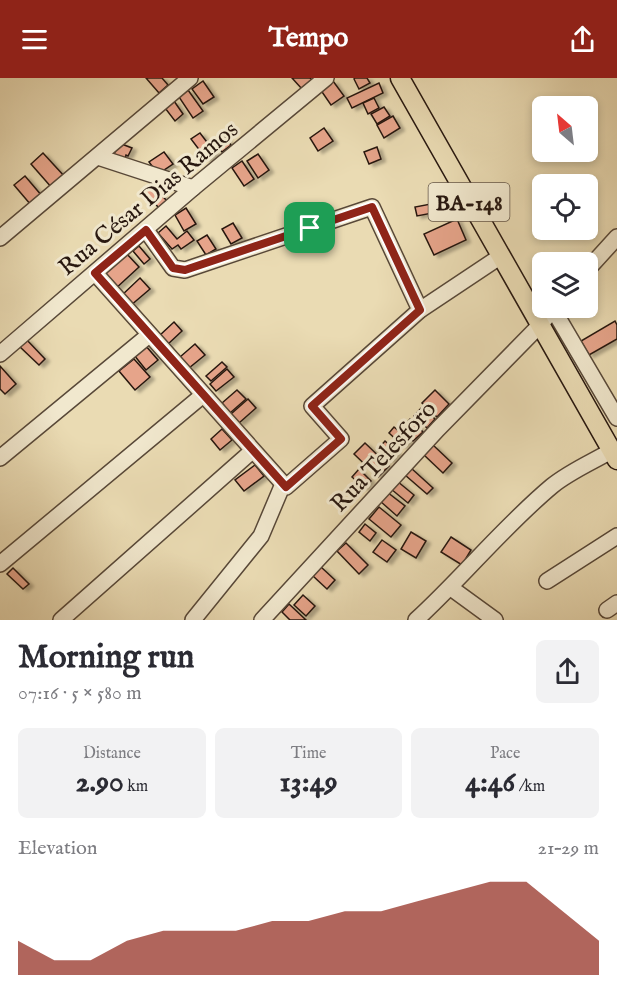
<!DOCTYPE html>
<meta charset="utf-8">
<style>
:root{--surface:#fff;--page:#f2f2f3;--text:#2b2b33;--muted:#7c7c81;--accent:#8f2418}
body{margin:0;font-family:"IM FELL English",serif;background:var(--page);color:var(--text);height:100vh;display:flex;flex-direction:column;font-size:22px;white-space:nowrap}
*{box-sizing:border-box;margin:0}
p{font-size:20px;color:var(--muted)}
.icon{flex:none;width:33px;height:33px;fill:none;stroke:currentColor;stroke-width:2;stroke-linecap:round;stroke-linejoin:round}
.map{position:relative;height:542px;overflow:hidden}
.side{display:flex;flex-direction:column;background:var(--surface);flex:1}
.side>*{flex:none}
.needle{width:39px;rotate:332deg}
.fabs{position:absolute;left:532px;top:18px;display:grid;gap:12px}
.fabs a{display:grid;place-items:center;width:66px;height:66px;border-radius:9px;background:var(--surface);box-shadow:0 3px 9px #0003;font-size:30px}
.pin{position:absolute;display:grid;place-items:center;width:51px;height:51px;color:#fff;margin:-26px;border-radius:12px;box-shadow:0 3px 9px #0006}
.round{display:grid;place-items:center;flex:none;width:63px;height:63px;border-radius:9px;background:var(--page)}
.summary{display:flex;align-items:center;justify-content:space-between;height:102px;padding:0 18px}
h1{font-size:33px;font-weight:800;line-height:45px}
.figures{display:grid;grid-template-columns:repeat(3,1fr);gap:9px;height:102px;padding:6px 18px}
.figures div{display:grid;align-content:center;border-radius:9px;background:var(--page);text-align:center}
.figures b{font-size:30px;font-weight:800}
.figures small{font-size:16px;font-weight:400}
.figures p{font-size:16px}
.chart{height:168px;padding:12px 18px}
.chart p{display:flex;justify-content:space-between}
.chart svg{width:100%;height:108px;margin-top:6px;fill:var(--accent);opacity:.7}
header{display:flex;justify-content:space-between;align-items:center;height:78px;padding:0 18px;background:var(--accent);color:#fff;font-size:27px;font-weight:800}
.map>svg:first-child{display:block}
</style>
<header><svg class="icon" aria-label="menu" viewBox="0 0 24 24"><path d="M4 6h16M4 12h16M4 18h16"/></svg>Tempo<svg class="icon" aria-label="share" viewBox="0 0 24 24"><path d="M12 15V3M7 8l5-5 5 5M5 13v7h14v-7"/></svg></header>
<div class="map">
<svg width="617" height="542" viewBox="0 0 617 542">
<defs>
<filter id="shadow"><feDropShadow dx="4.5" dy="2.5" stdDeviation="1.5" flood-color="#0004"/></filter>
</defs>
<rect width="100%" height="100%" fill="#eadbb3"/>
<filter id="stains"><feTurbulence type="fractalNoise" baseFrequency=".00333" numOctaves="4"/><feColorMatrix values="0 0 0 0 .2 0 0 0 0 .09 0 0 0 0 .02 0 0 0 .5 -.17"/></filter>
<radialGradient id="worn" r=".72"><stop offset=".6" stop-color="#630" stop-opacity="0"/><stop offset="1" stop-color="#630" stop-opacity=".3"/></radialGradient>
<g fill="#e6a48a" stroke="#27170f" stroke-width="1.5" filter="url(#shadow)">
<path d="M 146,0 L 162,0 L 168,7 L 159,15 Z"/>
<path d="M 292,0 L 310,0 L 312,2 L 302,11 Z"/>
<path d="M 355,0 L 367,0 L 370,5 L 359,11 L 354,1 Z"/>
<path d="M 203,3 L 214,19 L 203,26 L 192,11 Z"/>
<path d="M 333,3 L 344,18 L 331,27 L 320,11 Z"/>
<path d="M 379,5 L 383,15 L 352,30 L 347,20 Z"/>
<path d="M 188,12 L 203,33 L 193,40 L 179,19 Z"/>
<path d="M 374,20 L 379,30 L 368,36 L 363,25 Z"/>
<path d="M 174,23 L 183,36 L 175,43 L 165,30 Z"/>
<path d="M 384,29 L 390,38 L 377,46 L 371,36 Z"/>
<path d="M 393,38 L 400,50 L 384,60 L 377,47 Z"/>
<path d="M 324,50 L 333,63 L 318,73 L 310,60 Z"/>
<path d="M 200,55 L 216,76 L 207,82 L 191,61 Z"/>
<path d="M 222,55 L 231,67 L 222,74 L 213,62 Z"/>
<path d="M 119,65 L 132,70 L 128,78 L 126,77 L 125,81 L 114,76 Z"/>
<path d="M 377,69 L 381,81 L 369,86 L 364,74 Z"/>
<path d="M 164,74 L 173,86 L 158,96 L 149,84 Z"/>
<path d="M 43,75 L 65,99 L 52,110 L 31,86 Z"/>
<path d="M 258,76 L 269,92 L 258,100 L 247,83 Z"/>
<path d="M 242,83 L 254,101 L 244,108 L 232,90 Z"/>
<path d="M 25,98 L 42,118 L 31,127 L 14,107 Z"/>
<path d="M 152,107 L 167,123 L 159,130 L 144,114 Z"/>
<path d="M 441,124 L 443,133 L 417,138 L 415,129 Z"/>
<path d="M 186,130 L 196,146 L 184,153 L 175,137 Z"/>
<path d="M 457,141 L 466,162 L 434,177 L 424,156 Z"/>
<path d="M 233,145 L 242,160 L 231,166 L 222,151 Z"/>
<path d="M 166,148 L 177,161 L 187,153 L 194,162 L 181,171 L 178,167 L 172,171 L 158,155 Z"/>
<path d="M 207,157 L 216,171 L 206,177 L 197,163 Z"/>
<path d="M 139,168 L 150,181 L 144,186 L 133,173 Z"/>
<path d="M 126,175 L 139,189 L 114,212 L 101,198 Z"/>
<path d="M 140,200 L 150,211 L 130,228 L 121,218 Z"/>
<path d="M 615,243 L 617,247 L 617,261 L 589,277 L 581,263 Z"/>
<path d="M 174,244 L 182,253 L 167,267 L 159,258 Z"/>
<path d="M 26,261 L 45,281 L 39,287 L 19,268 Z"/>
<path d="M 195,266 L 205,277 L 189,290 L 180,279 Z"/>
<path d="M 145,267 L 158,282 L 146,292 L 134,277 Z"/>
<path d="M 134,281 L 150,299 L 135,312 L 119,293 Z"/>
<path d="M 222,284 L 227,289 L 211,303 L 206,298 Z"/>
<path d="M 0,288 L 16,306 L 5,316 L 0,311 Z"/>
<path d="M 227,291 L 234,299 L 216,313 L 210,306 Z"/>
<path d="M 237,312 L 246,321 L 230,335 L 222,325 Z"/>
<path d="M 435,312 L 449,326 L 437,339 L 422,325 Z"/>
<path d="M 248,321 L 256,330 L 239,345 L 231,336 Z"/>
<path d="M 422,329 L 435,341 L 427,350 L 414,338 Z"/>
<path d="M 410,341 L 423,354 L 413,363 L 401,351 Z"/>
<path d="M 394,349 L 409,362 L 403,368 L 389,355 Z"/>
<path d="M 222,351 L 232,362 L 220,372 L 211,361 Z"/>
<path d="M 385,363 L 397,374 L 390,383 L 378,371 Z"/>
<path d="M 365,365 L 389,388 L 378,399 L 354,376 Z"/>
<path d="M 433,367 L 452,385 L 443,395 L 424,377 Z"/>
<path d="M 255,387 L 264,398 L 244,413 L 235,402 Z"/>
<path d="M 411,390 L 433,410 L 427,416 L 405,397 Z"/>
<path d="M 359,391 L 371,403 L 364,410 L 352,399 Z"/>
<path d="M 397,403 L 414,417 L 408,425 L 391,411 Z"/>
<path d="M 387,414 L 405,428 L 397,438 L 380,423 Z"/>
<path d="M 379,429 L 401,447 L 391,459 L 369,441 Z"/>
<path d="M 365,446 L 376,455 L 370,463 L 359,454 Z"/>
<path d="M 411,454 L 426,463 L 416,480 L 401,471 Z"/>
<path d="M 451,459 L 471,472 L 462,487 L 441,474 Z"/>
<path d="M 382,462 L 396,472 L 387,484 L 373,474 Z"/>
<path d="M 346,465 L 368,487 L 359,496 L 337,473 Z"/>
<path d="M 321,489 L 335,502 L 327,511 L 313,498 Z"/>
<path d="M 13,490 L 29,506 L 23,511 L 7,496 Z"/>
<path d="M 303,517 L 315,528 L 306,538 L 294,527 Z"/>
<path d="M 289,526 L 306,542 L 290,542 L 282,534 Z"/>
</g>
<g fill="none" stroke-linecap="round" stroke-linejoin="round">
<g stroke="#584838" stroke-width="18">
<g id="minor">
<path d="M 98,79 L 193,110"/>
<path d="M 146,152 L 173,190 L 185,192 L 372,129 L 420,232"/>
<path d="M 0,160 L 190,0"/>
<path d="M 588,191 L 617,159"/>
<path d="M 95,195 L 286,409 L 341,361 L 312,328 L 420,232 L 501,178"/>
<path d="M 553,231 L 617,340"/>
<path d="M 0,276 L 193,110 L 326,0"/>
<path d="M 0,380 L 149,257"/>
<path d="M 0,486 L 203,317"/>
<path d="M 547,503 L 617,458"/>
<path d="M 451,510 L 495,542"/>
<path d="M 607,532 L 617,525"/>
<path d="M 61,542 L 251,374"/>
<path d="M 193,542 L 261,458 L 283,406"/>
<path d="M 262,542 L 438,351 L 540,247 L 554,230"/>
<path d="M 416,542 C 463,499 503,449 552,408 C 569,394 592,384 611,373"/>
</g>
</g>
<g stroke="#27170f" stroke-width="21">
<path id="major" d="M 400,0 L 617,382"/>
</g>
<use href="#minor" stroke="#f1e8ce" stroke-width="15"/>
<use href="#major" stroke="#eadbb3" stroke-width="18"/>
</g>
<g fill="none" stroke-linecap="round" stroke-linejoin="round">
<g stroke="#fff" stroke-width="12">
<path id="route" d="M 372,129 L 420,232 L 312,328 L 341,361 L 286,409 L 95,195 L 146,152 L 173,190 L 185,192 Z"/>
</g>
<use href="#route" stroke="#8f2418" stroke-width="8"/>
</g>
<g text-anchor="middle" stroke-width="6" stroke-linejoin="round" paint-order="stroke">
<rect fill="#f1e8ce" stroke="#645648" stroke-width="1.5" x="428.5" y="105" width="81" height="38" rx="4.5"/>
<g font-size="22" font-weight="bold" fill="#27170f">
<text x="469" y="132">BA-148</text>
</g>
<g font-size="24" fill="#27170f" stroke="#f1e8ce">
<text transform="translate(148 120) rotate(-40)" y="8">Rua César Dias Ramos</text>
<text transform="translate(383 378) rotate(-47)" y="8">Rua Telesforo</text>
</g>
</g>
<rect width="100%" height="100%" filter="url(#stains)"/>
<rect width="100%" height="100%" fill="url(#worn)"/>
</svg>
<div class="fabs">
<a><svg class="needle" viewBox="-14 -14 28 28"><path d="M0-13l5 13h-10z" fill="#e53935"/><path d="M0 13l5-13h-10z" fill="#7c7c81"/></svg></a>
<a><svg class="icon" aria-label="locate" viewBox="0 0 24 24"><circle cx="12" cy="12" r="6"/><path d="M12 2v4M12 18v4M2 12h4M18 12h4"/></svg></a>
<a><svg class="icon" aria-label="layers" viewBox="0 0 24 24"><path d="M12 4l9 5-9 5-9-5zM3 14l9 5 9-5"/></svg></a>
</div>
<div class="pin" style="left:310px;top:150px;background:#1e9e55"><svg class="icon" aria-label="arrive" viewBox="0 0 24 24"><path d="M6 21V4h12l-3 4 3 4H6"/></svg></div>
</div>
<section class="side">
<div class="summary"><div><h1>Morning run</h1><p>07:16 · 5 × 580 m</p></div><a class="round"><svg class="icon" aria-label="share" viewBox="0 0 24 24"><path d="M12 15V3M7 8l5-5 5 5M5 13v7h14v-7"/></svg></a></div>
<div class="figures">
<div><p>Distance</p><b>2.90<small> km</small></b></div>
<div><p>Time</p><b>13:49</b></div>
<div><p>Pace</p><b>4:46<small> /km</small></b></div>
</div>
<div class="chart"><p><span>Elevation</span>21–29 m</p>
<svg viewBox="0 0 160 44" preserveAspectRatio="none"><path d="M0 44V30L10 38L20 38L30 30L40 26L50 26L60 26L70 22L80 22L90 18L100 18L110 14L120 10L130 6L140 6L150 18L160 30V44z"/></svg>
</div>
</section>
